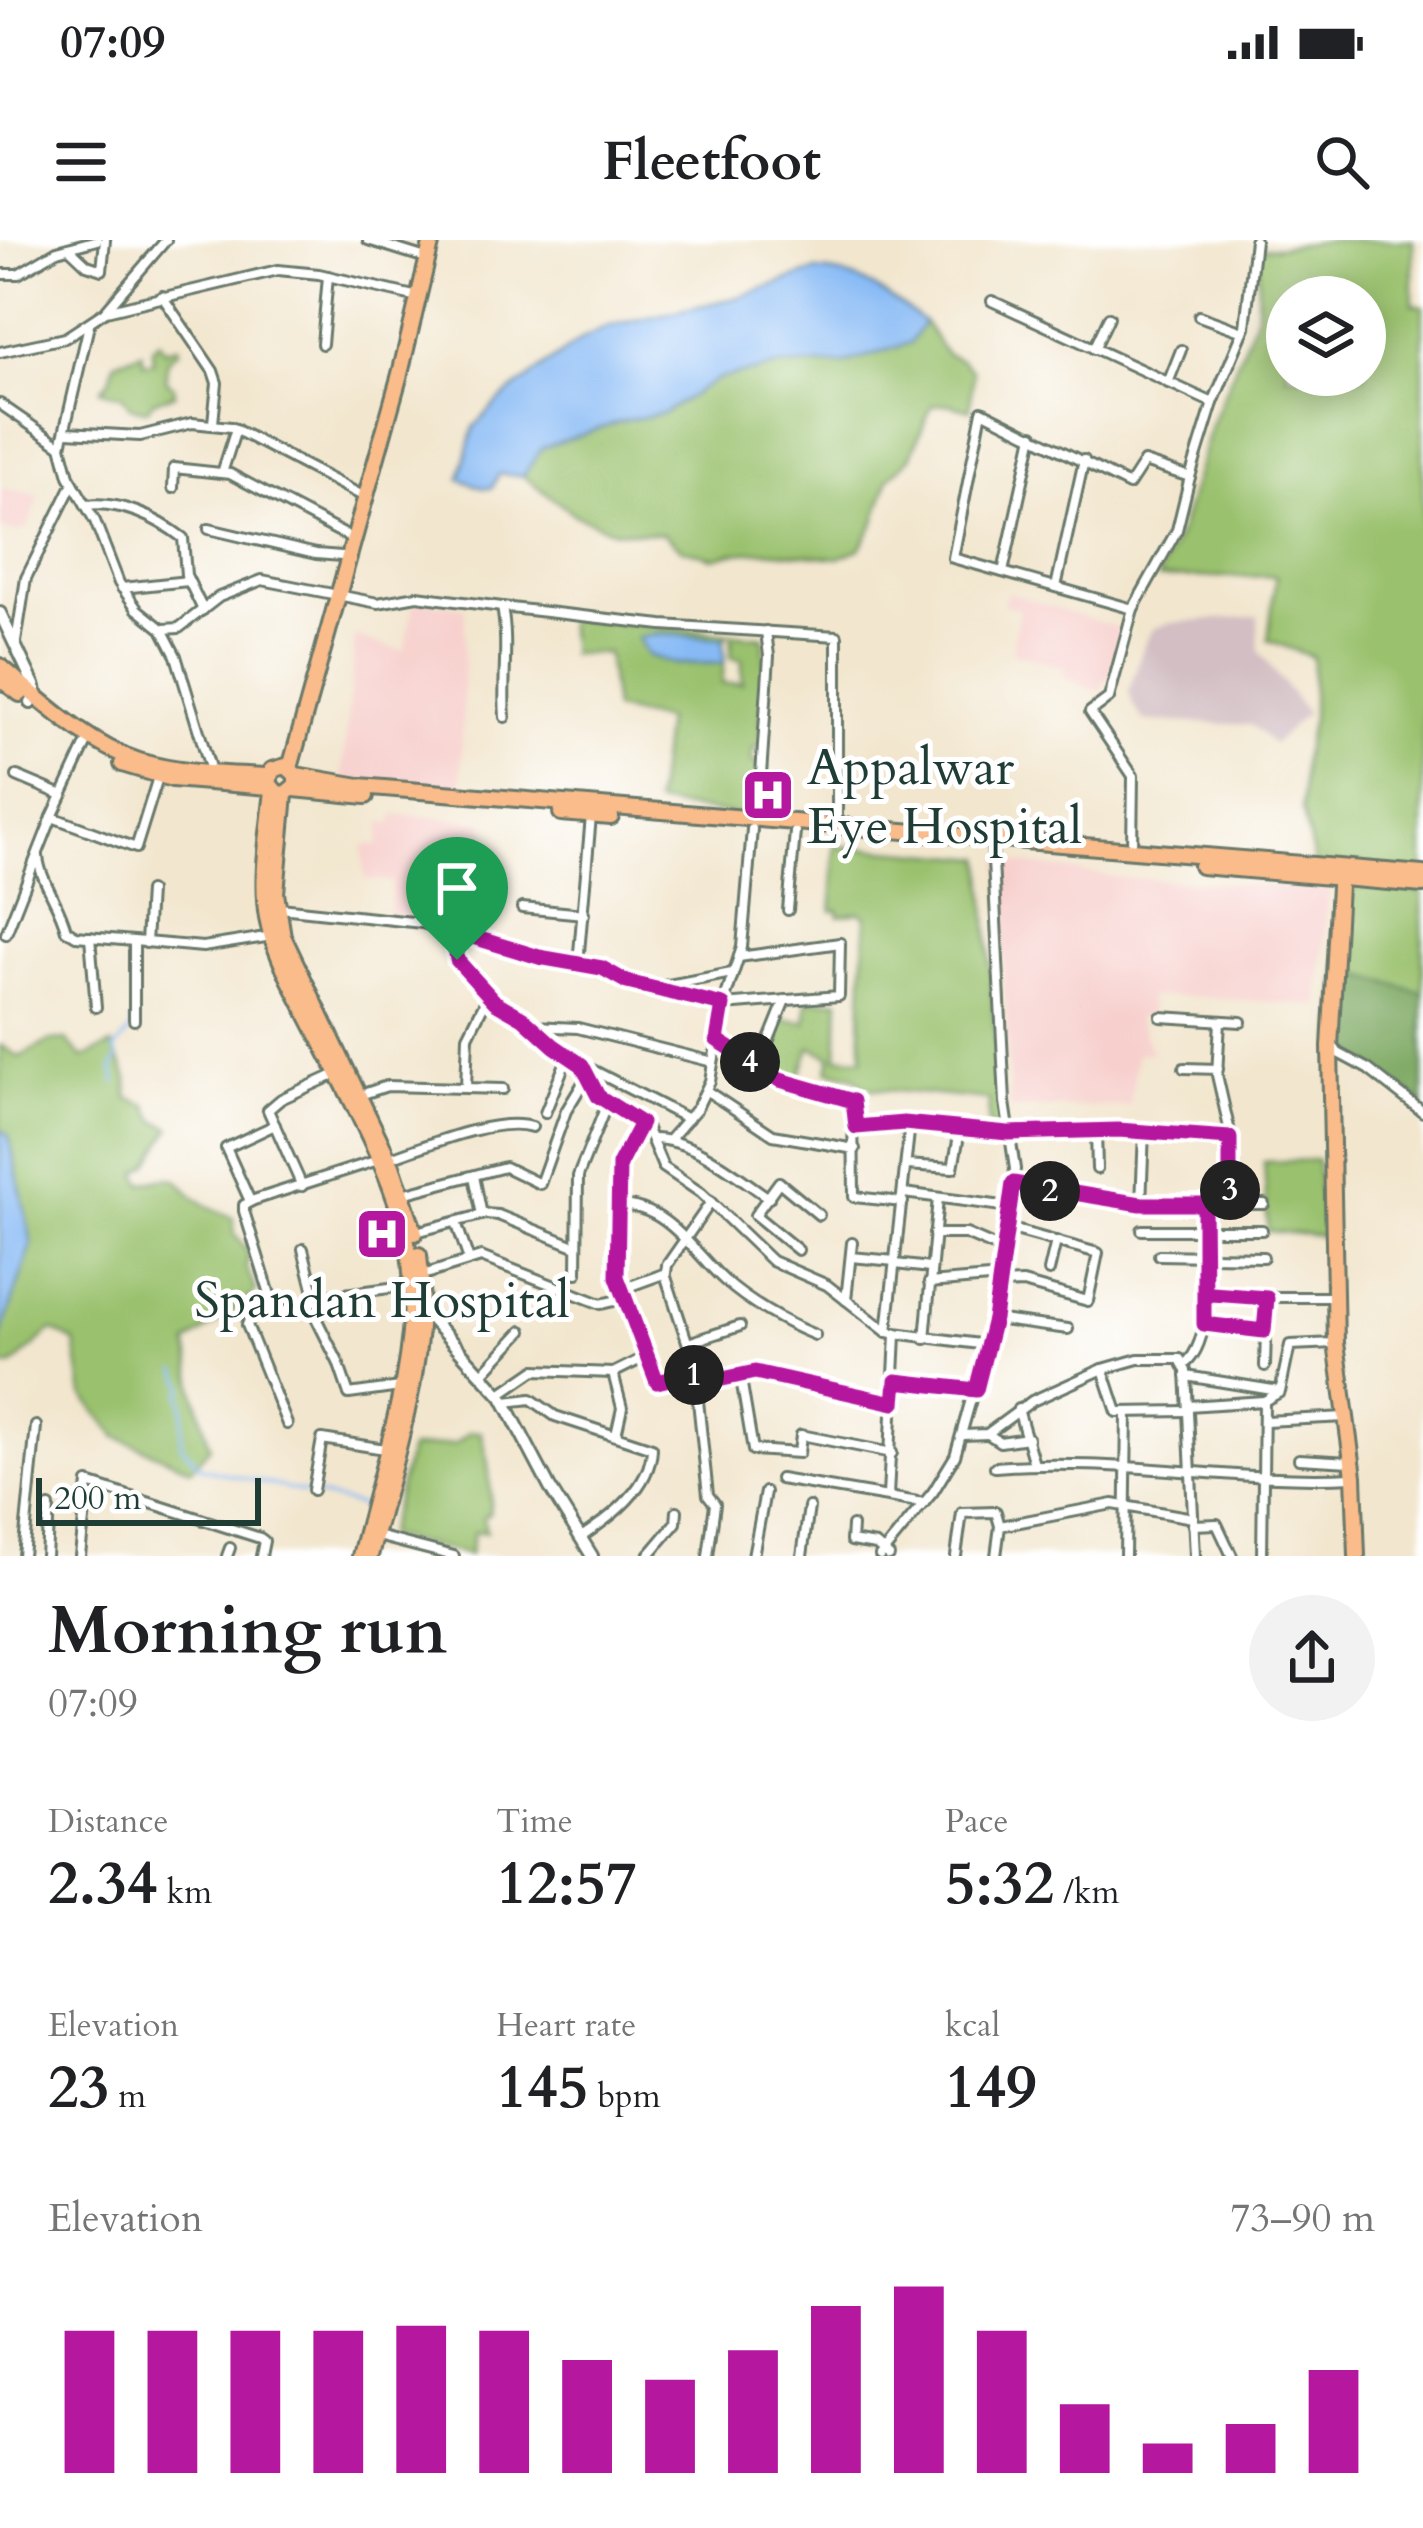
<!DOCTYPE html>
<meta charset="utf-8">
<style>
:root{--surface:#fff;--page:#f2f2f2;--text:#202124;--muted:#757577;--accent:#b5179e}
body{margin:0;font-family:Cardo,serif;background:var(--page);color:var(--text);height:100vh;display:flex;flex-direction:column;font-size:45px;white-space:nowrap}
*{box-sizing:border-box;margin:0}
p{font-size:39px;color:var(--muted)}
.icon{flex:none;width:66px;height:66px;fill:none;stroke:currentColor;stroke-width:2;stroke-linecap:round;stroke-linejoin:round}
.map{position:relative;height:1316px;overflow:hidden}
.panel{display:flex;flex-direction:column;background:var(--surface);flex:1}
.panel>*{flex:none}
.tools{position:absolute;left:1266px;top:36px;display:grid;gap:24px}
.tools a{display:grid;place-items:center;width:120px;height:120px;border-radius:50%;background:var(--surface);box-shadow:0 6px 30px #0003;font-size:60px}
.scale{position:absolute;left:36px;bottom:30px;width:225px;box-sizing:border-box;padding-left:12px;border:6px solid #1f3d34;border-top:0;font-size:33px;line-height:42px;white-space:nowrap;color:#1f3d34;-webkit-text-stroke:9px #fff;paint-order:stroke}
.pin{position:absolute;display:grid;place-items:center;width:102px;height:102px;color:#fff;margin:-123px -51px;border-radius:50% 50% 50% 0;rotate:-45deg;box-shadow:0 0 12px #0007}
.pin .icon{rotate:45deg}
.km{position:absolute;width:60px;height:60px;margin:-30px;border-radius:50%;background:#222;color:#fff;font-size:33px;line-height:60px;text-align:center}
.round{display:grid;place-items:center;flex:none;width:126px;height:126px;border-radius:63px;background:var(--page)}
.head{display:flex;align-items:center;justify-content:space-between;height:204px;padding:0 48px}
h1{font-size:66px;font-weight:700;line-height:90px}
.figures{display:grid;grid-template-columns:repeat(3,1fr);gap:18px;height:204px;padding:12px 48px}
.figures div{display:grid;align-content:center}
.figures b{font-size:60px;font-weight:700}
.figures small{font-size:33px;font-weight:400}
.figures p{font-size:33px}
.chart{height:336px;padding:24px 48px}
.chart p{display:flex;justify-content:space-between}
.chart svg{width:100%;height:216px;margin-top:12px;stroke:var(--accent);stroke-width:6}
.status{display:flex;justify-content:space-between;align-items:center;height:84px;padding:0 60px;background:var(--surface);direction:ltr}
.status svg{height:33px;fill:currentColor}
header{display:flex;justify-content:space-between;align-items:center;height:156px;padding:0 48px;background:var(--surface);font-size:54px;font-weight:700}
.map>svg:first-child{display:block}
</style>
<div class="status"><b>07:09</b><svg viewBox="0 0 49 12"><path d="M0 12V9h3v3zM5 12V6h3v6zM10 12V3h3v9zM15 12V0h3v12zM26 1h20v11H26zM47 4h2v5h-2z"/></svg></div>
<header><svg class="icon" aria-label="menu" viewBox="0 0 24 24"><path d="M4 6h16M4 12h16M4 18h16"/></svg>Fleetfoot<svg class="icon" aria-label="search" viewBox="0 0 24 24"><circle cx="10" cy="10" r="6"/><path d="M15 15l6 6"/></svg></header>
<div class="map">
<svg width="1423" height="1316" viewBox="0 0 1423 1316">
<rect width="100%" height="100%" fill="#fff"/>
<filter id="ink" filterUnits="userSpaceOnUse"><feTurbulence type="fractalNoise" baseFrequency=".00833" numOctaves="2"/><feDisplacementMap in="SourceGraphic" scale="24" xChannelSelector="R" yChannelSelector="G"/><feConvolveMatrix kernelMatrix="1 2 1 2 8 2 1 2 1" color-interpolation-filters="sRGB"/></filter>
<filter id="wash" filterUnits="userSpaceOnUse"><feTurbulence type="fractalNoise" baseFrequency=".004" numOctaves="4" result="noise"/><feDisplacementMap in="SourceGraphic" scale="48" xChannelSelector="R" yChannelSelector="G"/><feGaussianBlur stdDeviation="2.7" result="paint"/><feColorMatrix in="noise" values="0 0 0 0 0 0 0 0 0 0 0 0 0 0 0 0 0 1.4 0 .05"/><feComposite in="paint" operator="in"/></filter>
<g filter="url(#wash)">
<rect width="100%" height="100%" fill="#f2e6ce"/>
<g fill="#f7d0cd">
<path d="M 0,248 L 40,255 L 27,288 L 17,292 L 0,289 Z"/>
<path d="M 1007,352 L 1123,390 L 1109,440 L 1104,439 L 1101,452 L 1063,437 L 1065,428 L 1012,412 L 1019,370 L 1003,364 Z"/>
<path d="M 414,360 L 465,367 L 461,551 L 342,540 L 355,397 L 404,411 Z"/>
<path d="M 394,574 L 485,582 L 481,642 L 494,643 L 496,680 L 389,674 L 392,641 L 364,639 L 363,611 L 364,605 L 379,605 L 381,582 L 392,583 Z"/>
<path d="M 999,620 L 1123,638 L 1329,649 L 1318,766 L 1187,756 L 1149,757 L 1150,775 L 1137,777 L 1152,813 L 1137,813 L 1130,866 L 1010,869 Z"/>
</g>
<path fill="#d2bec3" d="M 1258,376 L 1259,411 L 1306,473 L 1273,504 L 1251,485 L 1144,481 L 1133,465 L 1129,451 L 1146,399 L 1153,389 L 1169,383 Z"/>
<g fill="#9ac16d" stroke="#5c7f50" stroke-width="3" fill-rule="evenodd">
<path d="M 1334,0 L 1413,0 L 1413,64 L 1423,66 L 1423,633 L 1316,628 L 1302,569 L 1303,519 L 1312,479 L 1313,417 L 1268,400 L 1276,336 L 1158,338 L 1180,290 L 1211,185 L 1257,74 L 1259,9 ZM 1287,57 L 1365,57 L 1365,135 L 1287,135 Z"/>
<path d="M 924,82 L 946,114 L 961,120 L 973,131 L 970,170 L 949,164 L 932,165 L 910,218 L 889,238 L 875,282 L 860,309 L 839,318 L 765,311 L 732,313 L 713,318 L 682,309 L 663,294 L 612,290 L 575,275 L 523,236 L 541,208 L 619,182 L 664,173 L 718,139 L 780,126 L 844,124 L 910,103 Z"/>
<path d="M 159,101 L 165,110 L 178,106 L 179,111 C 166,118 166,126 166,140 L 174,147 L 175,155 L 153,161 L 147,170 L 130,167 L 122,155 L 101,150 L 110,139 L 115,122 L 142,112 L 144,123 L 153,122 L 152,108 Z"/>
<path d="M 567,377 L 728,394 L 724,399 L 658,394 L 639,398 L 675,424 L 724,423 L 722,444 L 742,443 L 742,419 L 731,418 L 732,394 L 763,397 L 765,416 L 759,507 L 753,508 L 752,522 L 758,522 L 754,577 L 655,564 L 665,480 L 614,470 L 607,413 L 570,414 Z"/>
<path d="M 835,606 L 983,618 L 1001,888 L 988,888 L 989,860 L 866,848 L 853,836 L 828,831 L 831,816 L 810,807 L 798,842 L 761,826 L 780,779 L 806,782 L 807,761 L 839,760 L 837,817 L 863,818 L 861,784 L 866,676 L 859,672 L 839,676 L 838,670 L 832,671 Z"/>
<path d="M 1357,646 L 1422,652 L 1423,753 L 1343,731 L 1344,806 L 1423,863 L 1423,869 L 1388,839 L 1339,811 L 1335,803 L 1344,657 Z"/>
<path d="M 66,800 L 83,818 L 112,805 L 128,839 L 128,858 L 147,865 L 155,880 L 171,888 L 149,924 L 138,932 L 142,944 C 189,929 173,946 204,964 C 213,969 224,973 233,978 L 235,995 L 249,1013 L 246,1027 L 256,1051 C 246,1065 205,1089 188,1104 L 195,1153 L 210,1207 L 191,1229 L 117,1197 L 83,1155 L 75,1102 L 52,1090 L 13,1125 L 0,1127 L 0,1098 L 32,1004 L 9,897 L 0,888 L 0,805 L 19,817 L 50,801 Z"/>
<path d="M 1317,920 L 1323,996 L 1268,991 L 1264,922 Z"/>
<path d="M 470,1192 L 481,1192 C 489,1219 492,1250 489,1274 L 483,1277 L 486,1292 L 474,1292 L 469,1315 L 386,1296 L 410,1209 L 455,1204 Z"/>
</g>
<path fill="#7ba760" stroke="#4d724a" stroke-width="3" d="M 1343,730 L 1423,753 L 1423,863 L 1344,806 L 1339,793 Z"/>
<g fill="#87baf5" stroke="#537c94" stroke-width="3">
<path d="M 815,31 C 862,32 887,56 924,82 L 910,103 L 844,124 L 780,126 L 718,139 L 664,173 L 619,182 L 542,208 L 523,236 L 499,234 L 492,248 L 483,248 L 460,239 L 474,187 L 500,160 L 580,100 L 609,86 L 735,58 Z"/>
<path d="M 658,394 L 724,399 L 724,423 L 675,424 L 647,415 L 638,398 Z"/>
<path d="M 0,888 L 9,897 L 32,1004 L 0,1098 Z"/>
</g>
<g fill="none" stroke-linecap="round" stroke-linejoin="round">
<g stroke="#87baf5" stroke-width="3">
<path d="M 116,843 L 112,827 L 119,817 L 114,810 L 132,789 L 131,780"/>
<path d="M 177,1130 L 185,1147 L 181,1153 C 187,1175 181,1183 181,1205 L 202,1228 L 366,1267"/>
</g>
</g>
</g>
<g filter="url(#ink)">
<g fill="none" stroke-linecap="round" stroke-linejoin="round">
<g stroke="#69786a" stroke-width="14">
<g id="minor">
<path d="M 368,0 L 426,18"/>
<path d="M 69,8 L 87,25 L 102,30 L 105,0"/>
<path d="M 0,34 L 18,34 L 57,11 L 97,0"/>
<path d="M 162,56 L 213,131 L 217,143 L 213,183"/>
<path d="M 992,61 L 1213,163 L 1190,237 L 1144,222 L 1129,245 L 982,171 L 953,318 L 1133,369"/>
<path d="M 107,69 L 166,0"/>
<path d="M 1199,76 L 1243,92"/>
<path d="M 322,104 L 328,36"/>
<path d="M 1094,109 L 1109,77"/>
<path d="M 0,112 L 65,98 L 106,71 L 278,30 L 319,34 L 418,57"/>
<path d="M 1168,143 L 1181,110"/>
<path d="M 1213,163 L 1245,87 L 1255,0"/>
<path d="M 0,164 L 61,206 L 69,236 L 95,281 L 119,343 L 137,369 L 162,389 L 176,416 L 211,531"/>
<path d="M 67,192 L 140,196 L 192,183 L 231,187 L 359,254"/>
<path d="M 61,206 L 89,85"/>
<path d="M 222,233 L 236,189"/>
<path d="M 173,248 L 174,228 L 230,234 L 353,299"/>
<path d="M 86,265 C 119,260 157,278 183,298 L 186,335 L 203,370"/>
<path d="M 209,289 L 316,314 L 342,316"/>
<path d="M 1003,332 L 1033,195"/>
<path d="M 1056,347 L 1084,220"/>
<path d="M 122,348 L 188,341"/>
<path d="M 164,389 L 179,388 L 219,357 L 262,340 L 378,363 L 417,356 L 502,367"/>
<path d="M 16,402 L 26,338 L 73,243"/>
<path d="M 505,477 C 502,439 509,404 502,367 L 662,385 L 837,396 L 837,584"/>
<path d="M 17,536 L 62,555"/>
<path d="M 52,577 L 86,504"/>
<path d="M 758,580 L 769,416 L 766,391"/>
<path d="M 1132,609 L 1133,536 L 1090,472 L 1109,458 L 1133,369 L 1177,290 L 1190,237"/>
<path d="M 38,616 C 40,641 60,664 66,690 L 76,696 L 203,707 L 272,696"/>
<path d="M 280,668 L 422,683 L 539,717 L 602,728 L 627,743 L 723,765 L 839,756 L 840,703 L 739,717"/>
<path d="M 522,668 L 584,674"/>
<path d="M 788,670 L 795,592"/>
<path d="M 453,690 L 457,720 L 495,762 L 522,778 L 577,822 L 688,879"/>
<path d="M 6,694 L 52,577 L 136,608 L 159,534"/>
<path d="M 90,697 L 96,767"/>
<path d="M 146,703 L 149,651"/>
<path d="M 578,724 L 591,576"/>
<path d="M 658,747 L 732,733"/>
<path d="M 1161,777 L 1241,782"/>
<path d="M 134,780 L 134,702"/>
<path d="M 1220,781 L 1217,835 L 1230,892 L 1230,964"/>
<path d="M 533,786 L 578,788 L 713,822"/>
<path d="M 718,801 L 780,840 L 853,861 L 854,957 L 903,962"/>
<path d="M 1331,803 L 1338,813 L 1368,829 L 1423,872"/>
<path d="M 582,825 L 599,856 L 647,889 L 663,927 L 701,953 L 772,1021 L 827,1045 L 887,1092 L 987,1105"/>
<path d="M 758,827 L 785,760"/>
<path d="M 1184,828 L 1218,829"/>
<path d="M 466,847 L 468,796 L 488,756"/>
<path d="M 707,851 L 773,895 L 855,909"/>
<path d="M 360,855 L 387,846 L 503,849"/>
<path d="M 545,873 L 568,816"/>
<path d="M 641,883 L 619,925 L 617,1037 L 657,1142 L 694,1133"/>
<path d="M 855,887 L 904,883 L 1008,893 L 1118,890 L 1230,898"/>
<path d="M 1096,891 L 1097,929"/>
<path d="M 653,899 C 694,899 736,936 769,958"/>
<path d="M 670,899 L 697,868 L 710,841 L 723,765 L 742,707 L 752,589"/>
<path d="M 390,918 C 426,906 496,876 532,887"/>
<path d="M 378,920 L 254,960 L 244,965 L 244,971 L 276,1074 L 329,1056 L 397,1047 L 410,1041"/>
<path d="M 906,925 L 953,928 L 960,890"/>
<path d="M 474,936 L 482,975"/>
<path d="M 1013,943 L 1141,964 L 1264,964"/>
<path d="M 302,946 L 268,870 L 281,859 L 336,834"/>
<path d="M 904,953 L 1010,967"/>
<path d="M 403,954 L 505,927 L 540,944 L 566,871 L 586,838"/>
<path d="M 250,961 L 226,908 L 275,885"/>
<path d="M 1141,964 L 1144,891"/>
<path d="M 617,965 C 667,965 691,1009 724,1040 C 748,1062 785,1083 815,1095"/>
<path d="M 456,982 L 469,1020"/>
<path d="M 1142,990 L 1262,990"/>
<path d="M 416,992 L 485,974 L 498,975 L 577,1007"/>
<path d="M 934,994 L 966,994 L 1005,1011"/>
<path d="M 303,1009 L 316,1060"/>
<path d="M 798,1010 L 755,975 L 779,942 L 819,975"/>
<path d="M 1159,1015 L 1263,1017"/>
<path d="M 851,1017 L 895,1021"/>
<path d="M 895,1024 L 930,1028"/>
<path d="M 1049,1031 L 1056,1001"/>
<path d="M 577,1033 L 578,936 L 608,861"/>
<path d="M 665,1034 L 694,1123 L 708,1255 L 715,1264 L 708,1316"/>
<path d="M 423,1035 L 481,1017 L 601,1064 L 627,1058"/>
<path d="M 929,1043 L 1001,1037"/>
<path d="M 1000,1044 L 1023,1043 L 1088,1061 L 1098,1013 L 1008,988"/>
<path d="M 622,1049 L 666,1033 L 667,1025 L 711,962"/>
<path d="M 1205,1057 L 1335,1057"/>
<path d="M 846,1060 L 852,1003"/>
<path d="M 308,1062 L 338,1122 L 349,1154 L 400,1147"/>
<path d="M 273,1064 L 251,1074 L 247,1085 L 287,1184"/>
<path d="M 994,1079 L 1068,1089"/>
<path d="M 1204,1084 L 1264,1091"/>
<path d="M 887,1092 L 910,883"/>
<path d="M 925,1099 L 938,958"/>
<path d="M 688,1103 L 740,1086"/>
<path d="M 1185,1124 C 1218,1097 1205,1004 1205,963"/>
<path d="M 1265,1126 L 1267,1057"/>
<path d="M 1103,1129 L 1117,1172 L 1188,1171"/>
<path d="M 483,1133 L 522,1091"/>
<path d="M 613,1133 L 622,1168 L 616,1195"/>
<path d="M 740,1133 L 753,1210 L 799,1213 L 801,1195 L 892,1213"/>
<path d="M 1186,1136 L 1279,1151"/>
<path d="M 895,1141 L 976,1150"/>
<path d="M 695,1145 L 755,1131 L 894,1163"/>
<path d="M 500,1154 L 535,1130 L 613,1133 L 647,1116"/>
<path d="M 506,1162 L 531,1159 L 555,1176 L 652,1208 C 651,1248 611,1277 580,1298"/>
<path d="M 1188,1166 L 1264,1161 L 1280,1152 L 1290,1105 L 1336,1103"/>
<path d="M 1018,1169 L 1034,1224"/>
<path d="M 1265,1181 L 1346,1177"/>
<path d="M 988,1194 L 1000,1202 L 1028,1198"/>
<path d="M 963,1195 L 987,1194 L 1032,1161 L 1103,1129 L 1138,1119 L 1180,1119 L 1186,1131 L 1195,1316"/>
<path d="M 1299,1219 L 1350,1222"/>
<path d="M 995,1227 C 1115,1217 1233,1243 1353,1237"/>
<path d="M 780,1239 L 924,1263"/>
<path d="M 313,1250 L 322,1199 L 385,1209"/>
<path d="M 888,1256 L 896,1095"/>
<path d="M 1193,1285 L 1217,1284 L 1232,1316"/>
<path d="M 852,1286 L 851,1301 L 876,1305 L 889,1316"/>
<path d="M 377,1296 L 454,1316"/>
<path d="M 23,1316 L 36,1186"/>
<path d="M 46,1316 L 49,1267"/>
<path d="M 80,1316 L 88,1243 L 260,1298 L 264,1301 L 261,1316"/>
<path d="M 227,1316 L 230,1308"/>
<path d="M 648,1316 L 676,1283 L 677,1271"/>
<path d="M 753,1316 L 765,1252"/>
<path d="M 802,1316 L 809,1267"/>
<path d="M 880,1316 L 933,1252 L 955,1216 L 994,1078 L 1004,1016 L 1015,929 L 1005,862 L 992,600"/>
<path d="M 956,1316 L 962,1273 L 996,1272 L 1000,1286"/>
<path d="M 996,1316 L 1000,1286 L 1113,1264 L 1193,1278"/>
<path d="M 1125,1316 L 1127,1173"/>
<path d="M 1262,1316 L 1264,1161"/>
</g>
</g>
<g stroke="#69786a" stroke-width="16">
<g id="tertiary">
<path d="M 0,373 L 35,447 L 36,456 L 31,463"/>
<path d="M 422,1069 L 502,1157 L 550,1248 L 592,1316"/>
</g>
</g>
<g stroke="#69786a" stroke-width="20">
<path id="primary" d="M 1340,628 L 1330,807 L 1336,1103 L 1354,1236 L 1357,1316"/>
</g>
<g stroke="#69786a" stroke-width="20">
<g id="trunk">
<path d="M 0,426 C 42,461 86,504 139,521 C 180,534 226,534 269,536"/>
<path d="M 0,439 L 20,454"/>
<path d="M 122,524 L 172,539 L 270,547"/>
<path d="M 290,528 L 400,134 L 432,0"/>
<path d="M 296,535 L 296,545 L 285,554 L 277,553 L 269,543 L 272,530 L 286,526 L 296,535 L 360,546 L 1423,634"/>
<path d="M 294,549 L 366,556"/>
<path d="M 273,550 C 269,591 260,636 267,677 C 273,710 290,741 305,770 C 341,842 401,942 410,1021 C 421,1115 382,1225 360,1316"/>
<path d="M 285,554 L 276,653 L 283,696 L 392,926 L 415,993"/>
<path d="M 561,573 L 611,577"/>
<path d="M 1201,626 L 1423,645"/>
<path d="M 370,1316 C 394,1217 431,1117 419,1015"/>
</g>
</g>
<use href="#minor" stroke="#fff" stroke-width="8"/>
<use href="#tertiary" stroke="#fff" stroke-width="10"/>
<use href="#primary" stroke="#f9bc8a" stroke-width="14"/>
<use href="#trunk" stroke="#f9bc8a" stroke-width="14"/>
</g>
</g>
<g fill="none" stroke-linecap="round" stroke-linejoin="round" filter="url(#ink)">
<g stroke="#fff" stroke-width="24">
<path id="route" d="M 457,720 L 495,762 L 523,778 L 554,806 L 582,825 L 598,856 L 641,883 L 619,925 L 617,1037 L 657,1142 L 694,1133 L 695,1145 L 755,1132 L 894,1163 L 896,1141 L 976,1150 L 994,1079 L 1013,943 L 1141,964 L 1204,964 L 1204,1084 L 1264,1091 L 1267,1058 L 1212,1054 L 1205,1057 L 1204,964 L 1230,964 L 1230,898 L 1118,890 L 1008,893 L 904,883 L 856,887 L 853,861 L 780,840 L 717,800 L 723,765 L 627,742 L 602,728 L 539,717 L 453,691 L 457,720"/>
</g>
<use href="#route" stroke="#b5179e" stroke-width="15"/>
</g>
<defs>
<g id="hospital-square" transform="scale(2.7)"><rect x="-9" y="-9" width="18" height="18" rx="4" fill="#b5179e" stroke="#fff"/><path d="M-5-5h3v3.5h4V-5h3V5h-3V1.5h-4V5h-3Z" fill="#fff"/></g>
</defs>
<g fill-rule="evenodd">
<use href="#hospital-square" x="768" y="555"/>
<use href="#hospital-square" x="382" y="994"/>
</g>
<g text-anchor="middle" stroke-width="10" stroke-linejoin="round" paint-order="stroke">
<g font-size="51" fill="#1f3d34" stroke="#fff" text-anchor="start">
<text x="807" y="544">Appalwar<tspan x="807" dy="59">Eye Hospital</tspan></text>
<text x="382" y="1077" text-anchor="middle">Spandan Hospital</text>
</g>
</g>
</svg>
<div class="tools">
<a><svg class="icon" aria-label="layers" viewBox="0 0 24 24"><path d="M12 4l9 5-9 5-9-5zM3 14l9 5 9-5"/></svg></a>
</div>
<div class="scale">200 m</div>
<div class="pin" style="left:457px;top:720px;background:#1e9e55"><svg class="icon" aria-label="arrive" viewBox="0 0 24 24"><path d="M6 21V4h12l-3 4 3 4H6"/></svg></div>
<b class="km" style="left:694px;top:1135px">1</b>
<b class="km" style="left:1050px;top:951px">2</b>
<b class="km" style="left:1230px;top:950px">3</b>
<b class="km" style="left:750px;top:822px">4</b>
</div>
<section class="panel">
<div class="head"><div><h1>Morning run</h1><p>07:09</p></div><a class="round"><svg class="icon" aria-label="share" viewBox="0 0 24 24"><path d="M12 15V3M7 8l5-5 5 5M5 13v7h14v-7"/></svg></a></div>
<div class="figures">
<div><p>Distance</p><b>2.34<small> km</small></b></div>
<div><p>Time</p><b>12:57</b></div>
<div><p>Pace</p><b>5:32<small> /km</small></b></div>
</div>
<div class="figures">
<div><p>Elevation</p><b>23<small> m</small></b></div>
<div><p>Heart rate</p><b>145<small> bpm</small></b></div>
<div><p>kcal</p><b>149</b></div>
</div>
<div class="chart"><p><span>Elevation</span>73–90 m</p>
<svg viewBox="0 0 160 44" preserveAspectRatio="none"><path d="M5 44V15M15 44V15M25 44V15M35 44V15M45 44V14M55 44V15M65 44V21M75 44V25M85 44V19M95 44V10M105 44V6M115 44V15M125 44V30M135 44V38M145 44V34M155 44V23"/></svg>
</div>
</section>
